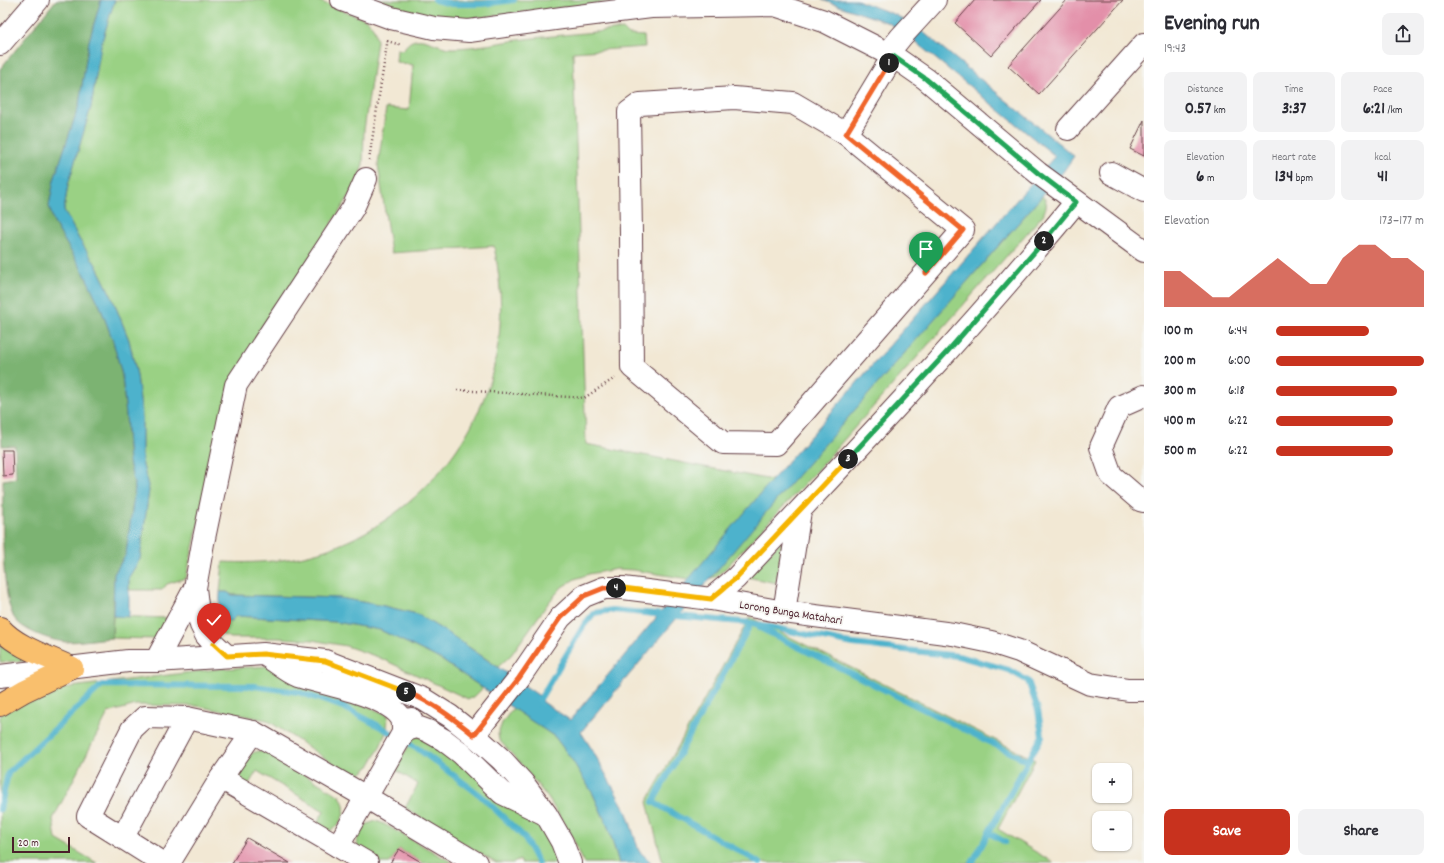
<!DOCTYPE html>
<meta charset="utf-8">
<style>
:root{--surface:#fff;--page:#f2f2f3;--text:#2b2b33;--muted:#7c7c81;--accent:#c8321e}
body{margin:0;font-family:Dekko,sans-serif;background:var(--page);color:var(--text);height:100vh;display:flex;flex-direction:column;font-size:15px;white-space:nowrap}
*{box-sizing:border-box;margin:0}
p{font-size:13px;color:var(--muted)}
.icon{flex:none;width:22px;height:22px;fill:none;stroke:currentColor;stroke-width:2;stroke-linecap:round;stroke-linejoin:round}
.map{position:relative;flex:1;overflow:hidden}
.panel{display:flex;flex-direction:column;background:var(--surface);width:300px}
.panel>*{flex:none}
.fabs{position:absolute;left:1092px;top:763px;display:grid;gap:8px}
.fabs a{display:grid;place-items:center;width:40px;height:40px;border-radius:8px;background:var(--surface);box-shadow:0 1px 3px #0004;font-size:20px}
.scale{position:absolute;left:12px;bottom:10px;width:58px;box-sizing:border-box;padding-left:4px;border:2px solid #4a1f2b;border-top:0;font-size:11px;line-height:14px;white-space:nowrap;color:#4a1f2b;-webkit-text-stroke:3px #f6f6f2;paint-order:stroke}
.pin{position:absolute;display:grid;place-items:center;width:34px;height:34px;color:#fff;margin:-41px -17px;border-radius:50% 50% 50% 0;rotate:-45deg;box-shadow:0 0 4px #0007}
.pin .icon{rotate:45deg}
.km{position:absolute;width:20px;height:20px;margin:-10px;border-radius:50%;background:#222;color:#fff;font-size:11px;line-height:20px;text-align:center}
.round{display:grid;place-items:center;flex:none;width:42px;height:42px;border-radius:8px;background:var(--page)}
.overview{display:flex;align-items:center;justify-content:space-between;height:68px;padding:0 20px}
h1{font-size:22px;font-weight:700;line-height:30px}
.metrics{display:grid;grid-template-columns:repeat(3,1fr);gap:6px;height:68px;padding:4px 20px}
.metrics div{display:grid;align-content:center;border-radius:8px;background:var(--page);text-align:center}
.metrics b{font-size:17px;font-weight:700}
.metrics small{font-size:11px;font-weight:400}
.metrics p{font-size:11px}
.chart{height:112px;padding:8px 20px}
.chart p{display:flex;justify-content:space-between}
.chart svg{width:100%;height:72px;margin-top:4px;fill:var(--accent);opacity:.7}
.cta{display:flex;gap:8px;margin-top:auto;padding:8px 20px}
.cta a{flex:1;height:46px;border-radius:8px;background:var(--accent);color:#fff;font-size:16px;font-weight:700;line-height:46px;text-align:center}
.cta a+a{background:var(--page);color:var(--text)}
ul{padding:0 20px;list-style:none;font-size:13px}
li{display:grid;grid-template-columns:64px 48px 1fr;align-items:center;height:30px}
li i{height:10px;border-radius:5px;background:var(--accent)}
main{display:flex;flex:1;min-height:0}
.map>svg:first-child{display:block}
</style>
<main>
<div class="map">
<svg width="1144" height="863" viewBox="0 0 1144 863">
<rect width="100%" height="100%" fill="#f6f6f2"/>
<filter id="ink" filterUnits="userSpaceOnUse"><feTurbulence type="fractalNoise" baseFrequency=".025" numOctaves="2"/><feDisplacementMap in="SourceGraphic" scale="8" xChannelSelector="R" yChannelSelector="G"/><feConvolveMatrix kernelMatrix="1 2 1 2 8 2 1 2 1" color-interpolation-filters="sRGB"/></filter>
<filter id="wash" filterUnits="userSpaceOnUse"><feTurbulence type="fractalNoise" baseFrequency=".012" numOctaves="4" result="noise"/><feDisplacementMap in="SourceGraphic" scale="16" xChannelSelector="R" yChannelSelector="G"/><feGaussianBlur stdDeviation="0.9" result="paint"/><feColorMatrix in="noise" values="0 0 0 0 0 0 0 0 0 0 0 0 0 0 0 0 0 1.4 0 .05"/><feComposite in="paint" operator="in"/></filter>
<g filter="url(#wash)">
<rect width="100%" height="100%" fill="#f2e8d4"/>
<g fill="#9ad184" stroke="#727858">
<path d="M 115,0 L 316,0 L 367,20 L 374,29 L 377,41 L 364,130 L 363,164 L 357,184 L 231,382 L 186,578 L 167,584 L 162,590 L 129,590 L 129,577 L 140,559 L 149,490 L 142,461 L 142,417 L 137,375 L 129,340 L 111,295 L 96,265 L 79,239 L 64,210 L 68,185 L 91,107 L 101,45 L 110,14 Z"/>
<path d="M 377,0 L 623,0 L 468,19 L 430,17 Z"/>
<path d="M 623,29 L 629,35 L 644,36 L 645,47 L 573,52 L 586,444 L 772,480 L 784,490 L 1042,196 C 1049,202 1046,208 1043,215 L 811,477 L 724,570 L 715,577 L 704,580 L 689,579 L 633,570 L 617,569 L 589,574 L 575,579 L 562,587 L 549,602 L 511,655 L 498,667 L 454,637 L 417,614 L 384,606 L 340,598 L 232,595 L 227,592 L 220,592 L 223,562 C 262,564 303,560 339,545 C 428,508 495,422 500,324 C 502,298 499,272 494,246 L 391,253 L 378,165 L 386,108 L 409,110 L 413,65 L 396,62 L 397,49 L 403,50 C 416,28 435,48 452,48 C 474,48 503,42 525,39 C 558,35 590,33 623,29 Z"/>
<path d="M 783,539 L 776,583 L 747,577 Z"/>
<path d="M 113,616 L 168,618 L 159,639 L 112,638 Z"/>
<path d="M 236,616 L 336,622 L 380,630 L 440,659 L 483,688 L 475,696 L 468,699 L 378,657 L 346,646 L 312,640 L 278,638 L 231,638 L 223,635 L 218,631 L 219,619 L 231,621 Z"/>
<path d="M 750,617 L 1035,760 L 998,829 L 1054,863 L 663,863 L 647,802 Z"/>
<path d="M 0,643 L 1,645 L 32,661 L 0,662 Z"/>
<path d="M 270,666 L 388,715 L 387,730 L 379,749 L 368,768 L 359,775 L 349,774 L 267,720 L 197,706 L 136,705 L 108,713 L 53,819 L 56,839 L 97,863 L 0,863 L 0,717 L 3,712 L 41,693 L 71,687 L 217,669 Z"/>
<path d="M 513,708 L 555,737 L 572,759 L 593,794 L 608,827 L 619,863 L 584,863 L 571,834 L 548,798 L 521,764 L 499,740 L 498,734 L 502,723 Z"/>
<path d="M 415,736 L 424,736 L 538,819 L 560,863 L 521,863 L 520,860 L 513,863 L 496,863 L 405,808 L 418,784 L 394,769 Z"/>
<path d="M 258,751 L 267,752 L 340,796 C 349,810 343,823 330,831 L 315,827 L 324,811 L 257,771 L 247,787 L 241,781 C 238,765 242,756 258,751 Z"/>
<path d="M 376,821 L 382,823 L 453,863 L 423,863 L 399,849 L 390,863 L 375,863 L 358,852 C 356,835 358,826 376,821 Z"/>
</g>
<path fill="#7bb372" stroke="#62694e" d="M 56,0 L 101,0 L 89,41 L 79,105 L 54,180 L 49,206 L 54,223 L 84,273 L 100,306 L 113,341 L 122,375 L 126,415 L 129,462 L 135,488 L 126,554 L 114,574 L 112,638 C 97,639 81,642 66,642 C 51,641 20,630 13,616 C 0,587 3,514 3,480 L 16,478 L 15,446 L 2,446 L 0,413 L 0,69 Z"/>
<g fill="#4db2cc" stroke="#4c687c">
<path d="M 101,0 L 115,0 L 110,15 L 101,45 L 91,107 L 68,185 L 64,210 L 79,239 L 96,265 L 111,295 L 129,340 L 137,375 L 142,417 L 142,461 L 149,490 L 140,559 L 129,577 L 129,617 L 113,616 L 114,574 L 126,554 L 135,488 L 129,462 L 126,415 L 122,375 L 113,341 L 100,306 L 84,273 L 54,223 L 49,206 L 54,180 L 79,105 L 89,41 Z"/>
<path d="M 822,0 L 857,0 L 896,15 L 923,32 L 1074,156 L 1063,172 L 784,491 L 581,732 L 593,751 L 627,813 L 639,851 L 652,863 L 619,863 L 608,827 L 593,794 L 572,760 L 555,737 L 440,659 L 380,630 L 336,622 L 236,616 L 231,621 L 219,619 L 220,592 L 227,592 L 232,595 L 340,598 L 384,606 L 417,614 L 454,637 L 541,697 L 543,702 L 570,720 L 772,480 L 1055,156 L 914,41 L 889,23 Z"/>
</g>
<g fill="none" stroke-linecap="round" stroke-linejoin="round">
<g stroke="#4db2cc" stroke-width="6">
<path d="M 435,0 L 452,4 L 482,4 L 514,0"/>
<path d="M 751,623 L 653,802 L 760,863"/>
<path d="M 760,628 L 1028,761 L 972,863"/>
<path d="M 537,704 L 584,625 L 594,613 L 612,610 L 751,623 L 853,644 L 958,656 L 1009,670 L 1028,681 L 1038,710 L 1042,736 L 1028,761"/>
<path d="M 0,809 L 8,773 L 102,685 L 253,686 L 298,692 L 343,707 L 379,726 L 417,748 L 480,795 L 524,837 L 538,863"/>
<path d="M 989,833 L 1005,842"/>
</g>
</g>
<g id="blocks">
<g fill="#e38fa9">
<path d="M 975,0 L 1041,0 L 991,56 L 955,23 Z"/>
<path d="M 1067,0 L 1123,0 L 1039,94 L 1008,66 Z"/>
<path d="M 1144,120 L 1144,156 L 1130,149 Z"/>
<path d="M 2,450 L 12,450 L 13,475 L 3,476 Z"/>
<path d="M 247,838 L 290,863 L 232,863 Z"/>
<path d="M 399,849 L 416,859 L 423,863 L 390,863 Z"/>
</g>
</g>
</g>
<g filter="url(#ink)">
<use href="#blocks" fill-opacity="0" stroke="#633d44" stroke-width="1"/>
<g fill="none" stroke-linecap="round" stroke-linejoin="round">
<g stroke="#633d44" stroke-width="24">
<g id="minor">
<path d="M 342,0 L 391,18 L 434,28 L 469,31 L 562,18 L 651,7 L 775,5 L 824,21 L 893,56 L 926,79 L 1038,173 L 1144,251"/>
<path d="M 0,44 L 38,0"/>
<path d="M 888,53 L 901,37 L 935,0"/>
<path d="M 734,98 L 793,103 L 846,134 L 963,230 L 776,444 L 723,443 L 632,367 L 631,233 L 629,112 L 640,104 Z"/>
<path d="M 1068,129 L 1144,44"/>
<path d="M 846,134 L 893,56"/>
<path d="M 1111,173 L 1144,191"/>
<path d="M 1144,396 L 1119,407 L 1101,447 L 1111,475 L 1140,500 L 1144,501"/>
<path d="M 711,599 L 736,578 C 852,455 968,333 1076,202"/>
<path d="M 784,612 L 800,511"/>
<path d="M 227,656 L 214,644 L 206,635 L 201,625 L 198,613 L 195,588 L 203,543 L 236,385 L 353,208 L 366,179"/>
<path d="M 267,656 C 276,662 289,673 298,676 C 323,684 389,695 402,719 C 403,722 403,727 403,731"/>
<path d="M 156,661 L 195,588"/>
<path d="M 0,676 L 128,661 L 156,661 L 263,654 L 325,661 L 423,699 L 450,716 L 474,735 L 502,760 L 523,783 L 546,814 L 562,842 L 570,863"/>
<path d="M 403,731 L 417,727 L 428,731 L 444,740 L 461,753 L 502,793 L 543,813"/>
<path d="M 474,735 L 519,678 L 560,618 L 584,596 L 604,588 L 623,588 L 711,599 L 784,612 L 953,634 L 991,642 L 1019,651 L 1090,684 L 1128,690 L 1144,690"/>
<path d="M 221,778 L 253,732"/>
<path d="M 123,837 L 187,718"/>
<path d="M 338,846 L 411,719"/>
<path d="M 163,863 L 88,816 L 132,729 L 145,717 L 187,718 L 253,732 L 366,797 L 476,863"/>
<path d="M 169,863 L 221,778 L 367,863"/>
</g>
</g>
<g stroke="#633d44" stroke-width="24">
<g id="major">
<path d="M 0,628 C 16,647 49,657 72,668"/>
<path d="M 0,705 L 24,691 L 72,668"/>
</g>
</g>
<g stroke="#633d44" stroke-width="2.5" stroke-dasharray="1 3" stroke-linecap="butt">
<path d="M 387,41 L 401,45"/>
<path d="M 369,160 L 388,38"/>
<path d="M 457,390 L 584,398 L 615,378"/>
</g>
<use href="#minor" stroke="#fff" stroke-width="22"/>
<use href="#major" stroke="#f9bf6d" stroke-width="22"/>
</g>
</g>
<g fill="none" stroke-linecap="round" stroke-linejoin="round" filter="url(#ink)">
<g stroke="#fff" stroke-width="8">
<path id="split-1" d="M 889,63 L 846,134 L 963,230 L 926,273"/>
</g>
<g stroke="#fff" stroke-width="8">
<path id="split-2" d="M 889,63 L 893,56 L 926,79 L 1038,173 L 1076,202 L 1044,241"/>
</g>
<g stroke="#fff" stroke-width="8">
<path id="split-3" d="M 848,459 L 947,352 L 1044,241"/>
</g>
<g stroke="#fff" stroke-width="8">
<path id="split-4" d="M 616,588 L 623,588 L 711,599 L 736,578 L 848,459"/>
</g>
<g stroke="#fff" stroke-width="8">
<path id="split-5" d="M 406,692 C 432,702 453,718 474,735 L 519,678 L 560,618 L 584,596 L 604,588 L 616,588"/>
</g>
<g stroke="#fff" stroke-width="8">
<path id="split-6" d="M 214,644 L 227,656 L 263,654 L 325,661 L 406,692"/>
</g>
<use href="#split-1" stroke="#f0652b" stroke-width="5"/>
<use href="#split-2" stroke="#22a559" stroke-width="5"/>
<use href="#split-3" stroke="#22a559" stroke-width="5"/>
<use href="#split-4" stroke="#f5b400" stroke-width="5"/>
<use href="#split-5" stroke="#f0652b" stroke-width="5"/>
<use href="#split-6" stroke="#f5b400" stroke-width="5"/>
</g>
<g text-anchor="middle" stroke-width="3.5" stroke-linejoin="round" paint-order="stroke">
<g font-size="12" fill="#4a1f2b" stroke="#f6f6f2">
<text transform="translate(791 612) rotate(9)" y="4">Lorong Bunga Matahari</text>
</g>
</g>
</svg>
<div class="fabs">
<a>+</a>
<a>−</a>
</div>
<div class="scale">20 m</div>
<div class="pin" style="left:926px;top:273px;background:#1e9e55"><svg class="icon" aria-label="arrive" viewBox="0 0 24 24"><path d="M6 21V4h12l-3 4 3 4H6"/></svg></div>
<div class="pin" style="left:214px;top:644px;background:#d93025"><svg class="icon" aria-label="check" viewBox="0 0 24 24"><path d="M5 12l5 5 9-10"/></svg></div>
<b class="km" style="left:889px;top:63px">1</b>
<b class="km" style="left:1044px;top:241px">2</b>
<b class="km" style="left:848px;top:459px">3</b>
<b class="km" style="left:616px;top:588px">4</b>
<b class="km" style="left:406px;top:692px">5</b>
</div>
<section class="panel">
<div class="overview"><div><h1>Evening run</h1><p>19:43</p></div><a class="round"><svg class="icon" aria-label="share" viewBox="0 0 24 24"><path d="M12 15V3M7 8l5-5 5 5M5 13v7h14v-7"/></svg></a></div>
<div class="metrics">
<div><p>Distance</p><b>0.57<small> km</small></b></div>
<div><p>Time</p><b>3:37</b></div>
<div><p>Pace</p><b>6:21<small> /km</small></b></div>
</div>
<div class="metrics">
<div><p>Elevation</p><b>6<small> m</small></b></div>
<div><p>Heart rate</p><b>134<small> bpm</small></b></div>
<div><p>kcal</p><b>41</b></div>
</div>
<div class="chart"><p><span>Elevation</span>173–177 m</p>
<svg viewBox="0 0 160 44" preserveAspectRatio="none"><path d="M0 44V22L10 22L20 30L30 38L40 38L50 30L60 22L70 14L80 22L90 30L100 30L110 14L120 6L130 6L140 14L150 14L160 22V44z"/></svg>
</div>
<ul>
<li><b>100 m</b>6:44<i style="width:63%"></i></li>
<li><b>200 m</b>6:00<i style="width:100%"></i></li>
<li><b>300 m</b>6:18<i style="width:82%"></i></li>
<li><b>400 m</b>6:22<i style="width:79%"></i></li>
<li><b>500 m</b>6:22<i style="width:79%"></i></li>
</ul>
<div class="cta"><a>Save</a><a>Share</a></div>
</section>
</main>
